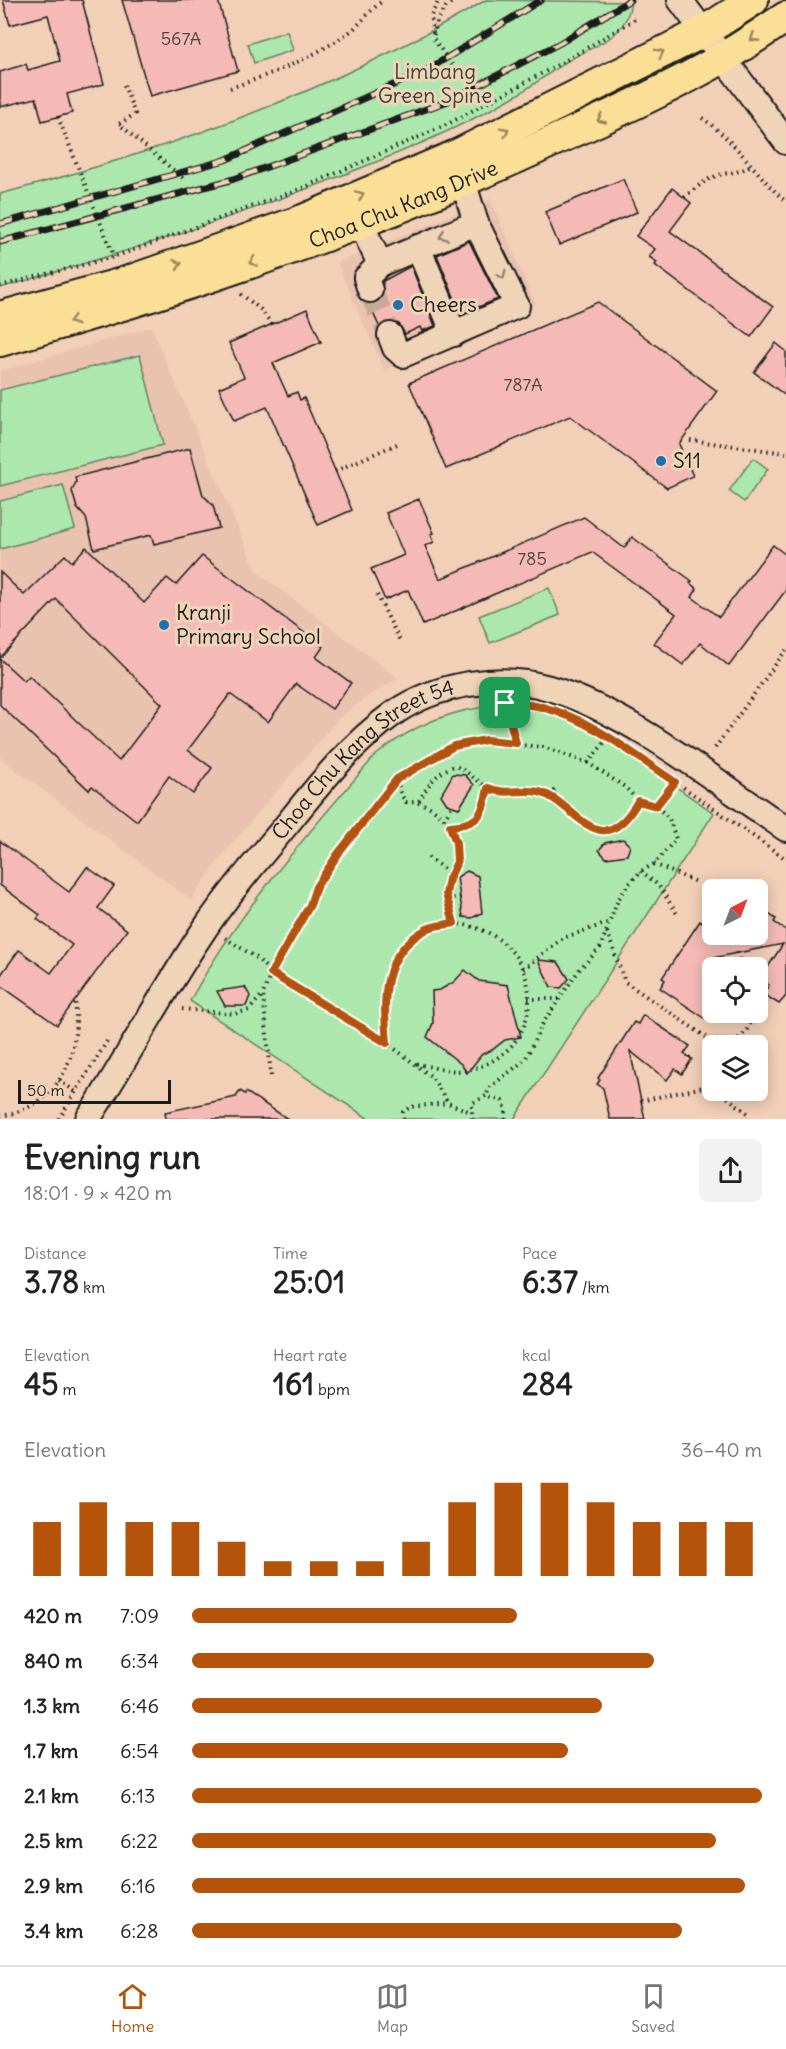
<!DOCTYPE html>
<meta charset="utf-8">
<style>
:root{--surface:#fff;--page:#f2f2f2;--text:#222;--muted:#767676;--line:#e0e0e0;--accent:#b45309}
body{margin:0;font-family:Delius,sans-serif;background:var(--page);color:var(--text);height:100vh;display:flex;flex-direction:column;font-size:22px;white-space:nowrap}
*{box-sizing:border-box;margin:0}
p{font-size:20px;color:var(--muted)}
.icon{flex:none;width:33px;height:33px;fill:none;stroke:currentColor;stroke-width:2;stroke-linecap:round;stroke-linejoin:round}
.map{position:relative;height:1119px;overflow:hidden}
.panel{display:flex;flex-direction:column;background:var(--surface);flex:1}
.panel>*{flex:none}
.needle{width:39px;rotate:42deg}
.buttons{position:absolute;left:702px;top:879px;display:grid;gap:12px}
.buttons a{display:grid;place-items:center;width:66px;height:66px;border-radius:9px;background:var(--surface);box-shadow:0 3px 15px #0003;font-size:30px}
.scale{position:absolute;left:18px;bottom:15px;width:153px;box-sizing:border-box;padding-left:6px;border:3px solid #1c1c1c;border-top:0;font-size:16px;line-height:21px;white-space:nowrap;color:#1c1c1c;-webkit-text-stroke:4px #f0d4b7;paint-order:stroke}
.pin{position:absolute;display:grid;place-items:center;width:51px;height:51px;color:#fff;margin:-26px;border-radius:12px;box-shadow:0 3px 9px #0006}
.round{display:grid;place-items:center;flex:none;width:63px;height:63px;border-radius:9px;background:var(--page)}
.overview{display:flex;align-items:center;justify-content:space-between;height:102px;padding:0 24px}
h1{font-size:33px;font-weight:700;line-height:45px}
.figures{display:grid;grid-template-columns:repeat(3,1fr);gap:9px;height:102px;padding:6px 24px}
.figures div{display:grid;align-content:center}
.figures b{font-size:30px;font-weight:700}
.figures small{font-size:16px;font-weight:400}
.figures p{font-size:16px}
.chart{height:168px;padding:12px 24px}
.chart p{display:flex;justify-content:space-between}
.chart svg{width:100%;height:108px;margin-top:6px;stroke:var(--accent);stroke-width:6}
ul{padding:0 24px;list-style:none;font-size:20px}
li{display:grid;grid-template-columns:96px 72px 1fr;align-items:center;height:45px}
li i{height:15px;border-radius:8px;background:var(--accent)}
.dock{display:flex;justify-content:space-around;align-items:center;height:84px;border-top:2px solid var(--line);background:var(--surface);font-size:16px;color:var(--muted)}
.dock a{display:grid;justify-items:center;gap:3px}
.dock .active{color:var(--accent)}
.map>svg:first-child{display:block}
</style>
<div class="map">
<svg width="786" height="1119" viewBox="0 0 786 1119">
<rect width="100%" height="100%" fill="#f2cfb7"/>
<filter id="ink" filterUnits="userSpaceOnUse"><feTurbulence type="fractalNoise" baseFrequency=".0167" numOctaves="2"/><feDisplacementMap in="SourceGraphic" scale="12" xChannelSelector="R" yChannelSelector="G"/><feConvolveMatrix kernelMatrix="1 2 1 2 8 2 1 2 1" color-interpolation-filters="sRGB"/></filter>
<g filter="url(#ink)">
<g fill="#eac2b0">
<path d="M 490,199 L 536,305 L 384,370 L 337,263 Z"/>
<path d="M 151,327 L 257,572 L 398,678 L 362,700 L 338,719 L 221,857 L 191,900 L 0,758 L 0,371 Z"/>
</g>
<g fill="#ace8ae" stroke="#648265" stroke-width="1.5">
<path d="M 486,0 L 631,2 C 626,41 592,45 564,63 C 548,74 532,86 515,96 C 455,131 390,157 325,182 C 218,223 110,257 0,288 L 0,194 C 168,150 336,90 486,0 Z"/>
<path d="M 287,31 L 293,50 L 254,63 L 248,44 Z"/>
<path d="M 140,355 L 163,445 L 0,486 L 0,390 Z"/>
<path d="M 753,458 L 768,469 L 744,502 L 729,491 Z"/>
<path d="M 63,485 L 75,529 L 0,549 L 0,501 Z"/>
<path d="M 549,588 L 560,615 L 490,643 L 479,616 Z"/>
<path d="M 502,705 L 548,711 L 590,728 L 714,813 L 514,1119 L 369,1119 L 190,1001 C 239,911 308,833 375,756 C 413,724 453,709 502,705 Z"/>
</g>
<g fill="#f5bab5" stroke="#1c1c1c" stroke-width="1.5">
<path d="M 3,0 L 82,0 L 104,84 L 67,94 L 72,113 L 42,121 L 36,98 L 0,107 L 0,72 L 26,64 L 28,70 L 60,61 L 48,15 L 10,25 Z"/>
<path d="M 122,0 L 218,0 L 238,71 L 150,96 Z"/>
<path d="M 623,179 L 637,212 L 559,245 L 545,212 Z"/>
<path d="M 672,188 L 691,203 L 670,231 L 773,307 L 751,337 L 655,265 L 657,262 L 649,257 L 655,249 L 636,236 Z"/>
<path d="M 469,241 L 498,299 L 461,314 L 437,255 Z"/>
<path d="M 411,266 L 435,326 L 422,331 L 420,327 L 405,334 L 399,324 L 393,321 L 379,326 L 369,304 L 381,299 L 383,281 Z"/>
<path d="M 598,302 L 717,391 L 679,444 L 693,476 L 667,488 L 570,416 L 446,469 L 409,383 Z"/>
<path d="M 307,309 L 321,342 L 273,363 L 288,396 L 297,392 L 300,400 L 304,398 L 352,510 L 318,525 L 267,407 L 234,421 L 219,388 L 244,377 L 229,343 Z"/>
<path d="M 776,343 L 786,351 L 786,396 L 754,372 Z"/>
<path d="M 190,448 L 203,495 L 213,505 L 219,528 L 154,544 L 151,535 L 94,549 L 86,518 L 77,508 L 72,491 L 76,482 L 75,477 Z"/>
<path d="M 419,499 L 434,533 L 431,534 L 434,542 L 425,546 L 440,579 L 584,517 L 624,548 L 632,537 L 692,581 L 690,583 L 697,589 L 692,597 L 719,617 L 773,545 L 786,555 L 786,590 L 729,666 L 700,643 L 683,665 L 654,643 L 676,614 L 592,552 L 423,625 L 408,590 L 385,600 L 371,569 L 404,555 L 386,513 Z"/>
<path d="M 86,547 L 144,603 L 167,578 L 176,585 L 202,556 L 323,647 L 316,657 L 351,683 L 332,709 L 296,684 L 268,722 L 230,694 L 188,750 L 212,768 L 193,794 L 169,776 L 137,821 L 92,786 L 89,790 L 0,705 L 0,659 L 24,681 L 29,676 L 119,761 L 162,704 L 56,599 L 0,658 L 0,572 L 24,595 L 65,555 L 72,562 Z"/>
<path d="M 453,774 L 465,775 L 474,785 L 459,808 L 447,804 L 441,795 Z"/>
<path d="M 623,839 L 630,846 L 627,855 L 606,858 L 599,850 L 605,843 Z"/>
<path d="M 0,841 L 69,892 L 87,867 L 114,886 L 98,908 L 127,930 L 57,1025 L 0,985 L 0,976 L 19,950 L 51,973 L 72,945 L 37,919 L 40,915 L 0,885 Z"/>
<path d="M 467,871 L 478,876 L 482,913 L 472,918 L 463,917 L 457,877 Z"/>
<path d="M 712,907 L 712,934 L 758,934 L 758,907 L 776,919 L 774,922 L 786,930 L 786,996 L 779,1004 L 763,994 L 769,985 L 760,979 L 783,944 L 712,958 L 712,1010 L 706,1019 L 660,988 L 665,980 L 662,978 L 700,921 L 702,923 Z"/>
<path d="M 538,960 L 558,962 L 569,979 L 561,988 L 551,987 Z"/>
<path d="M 465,970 L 479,981 L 508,985 L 521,1037 L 505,1040 L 492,1050 L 482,1054 L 467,1073 L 461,1064 L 427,1037 L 433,1023 L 432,991 L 440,990 L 454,982 Z"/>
<path d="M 245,987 L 250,996 L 246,1006 L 225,1006 L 217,991 Z"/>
<path d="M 643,1015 L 690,1046 L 684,1054 L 692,1059 L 682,1074 L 675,1069 L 667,1080 L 630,1051 L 645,1119 L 610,1119 L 603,1088 L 597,1084 L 600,1080 L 598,1078 L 634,1022 L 638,1024 Z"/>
<path d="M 240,1091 L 245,1094 L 246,1092 L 288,1119 L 166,1119 L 165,1112 L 236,1097 Z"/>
</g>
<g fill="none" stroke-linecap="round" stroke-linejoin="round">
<path stroke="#c7ab98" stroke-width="24" stroke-dasharray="24 12" stroke-linecap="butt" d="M 370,290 L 390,335"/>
<g stroke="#1c1c1c" stroke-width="28">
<g id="minor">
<path d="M 680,0 L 786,142"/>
<path d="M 361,224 L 380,264 L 476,223 L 463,181"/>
<path d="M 418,247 L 454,334"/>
<path d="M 370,290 L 366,278 L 380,264"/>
<path d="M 390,335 L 395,348 L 403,355 L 517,306 L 476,223"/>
<path id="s1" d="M 88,1119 C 129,1055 165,987 208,924 C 232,889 261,856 288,823 C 320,783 352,743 394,713 C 436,684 500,673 549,688 C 631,713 715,781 786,829"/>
</g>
</g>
<g stroke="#1c1c1c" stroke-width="34">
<g id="major">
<path d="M 0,317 L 123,283 L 303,220 L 459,154 L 703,32 L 753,0"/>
<path id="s2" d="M 0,341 C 184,290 364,228 538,148 C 599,120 662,93 721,59 C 743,46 765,31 786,17"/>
</g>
</g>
<g stroke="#1c1c1c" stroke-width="4" stroke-dasharray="1.5 4.5" stroke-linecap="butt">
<path d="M 433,33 L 431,16 L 439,0"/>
<path d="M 452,65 L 433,38 C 436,22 440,9 455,0"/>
<path d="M 124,85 L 135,114 L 119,124 L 185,180"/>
<path d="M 230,88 C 273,74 313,58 351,31 C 364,21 370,9 384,0"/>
<path d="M 58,117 L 114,257"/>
<path d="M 702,118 C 736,141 756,175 786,202"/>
<path d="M 684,197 C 694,190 704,180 716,176 C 730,171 736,175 751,165"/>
<path d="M 0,286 L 114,257 L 300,189 L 444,126 L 565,61 L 635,19"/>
<path d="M 241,294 L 260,309 L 272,324"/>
<path d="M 690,440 L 786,453"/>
<path d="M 335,471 L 397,444"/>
<path d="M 377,595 L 400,641"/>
<path d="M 505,703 L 515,743"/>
<path d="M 715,748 L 786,650"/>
<path d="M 644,760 L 786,859"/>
<path d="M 588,763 L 608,738"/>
<path d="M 397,780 L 401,795 L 406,802 C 437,800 460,830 456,861 C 455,871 447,880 446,892 C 445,902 451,914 454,923"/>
<path d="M 550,796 L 558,787"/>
<path d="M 419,801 C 429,784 436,772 455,766 C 471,772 483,788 499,793 C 516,797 532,787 549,796 C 558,801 566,811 574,817 C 600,837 623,828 638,801"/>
<path d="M 656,806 L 676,781"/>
<path d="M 444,819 L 452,806"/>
<path d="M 450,826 C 480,824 482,815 488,788"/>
<path d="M 428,857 L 450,874"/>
<path d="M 654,864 L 698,883"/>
<path d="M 641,871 L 659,886 L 677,914"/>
<path d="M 447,899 L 460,897"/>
<path d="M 607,932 L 625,982 L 709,1039 L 734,1042"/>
<path d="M 225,938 L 257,958 L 271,973 L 387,1043 L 432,1077 L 448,1103 L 471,1112"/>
<path d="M 738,952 L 742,968"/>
<path d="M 523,969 L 563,938 L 610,922"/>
<path d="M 528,999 L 559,999"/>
<path d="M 182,1009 L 234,1014 L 249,1010 L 263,994"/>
<path d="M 387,1043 C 383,998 380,966 418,936 C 431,925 448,922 465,925 C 548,941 552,1053 467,1070 C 450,1073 429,1066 413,1063"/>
<path d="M 729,1046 C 742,1036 751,1030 753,1012"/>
<path d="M 712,1064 L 710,1070 L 712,1080"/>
<path d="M 271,1076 L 263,994 L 271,973 L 310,905 L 316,887 L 338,854 L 397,779 L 423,763 L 454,746 L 475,741 L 543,747 L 588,763 L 625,787 L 638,801 L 656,806 L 669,818 L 676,839 L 654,864 L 641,871 L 627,886 L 618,900 L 600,948 L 579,970 L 543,1023 L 525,1060 L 490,1087 L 486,1096"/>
<path d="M 59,1080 L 76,1092"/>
<path d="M 718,1090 L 750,1115"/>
<path d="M 641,1101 L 712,1085"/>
<path d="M 0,1116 C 60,1107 81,1055 75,1000"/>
<path d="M 59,1119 L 109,1038"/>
<path d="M 403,1119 L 403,1112 L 410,1107 L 448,1103"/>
<path d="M 472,1119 L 472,1103 L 486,1096 L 502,1101 L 506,1109 L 506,1119"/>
</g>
<use href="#minor" stroke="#f0d4b7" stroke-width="24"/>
<use href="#major" stroke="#fbdf96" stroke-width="30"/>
<g stroke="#1c1c1c" stroke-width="7">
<g id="rail">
<path d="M 0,224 L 225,160 L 427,70 L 541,0"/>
<path d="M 0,242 L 234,179 L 448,101 L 560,43 L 630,0"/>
</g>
</g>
<use href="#rail" stroke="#f0d4b7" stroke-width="4.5" stroke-dasharray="14" stroke-linecap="butt"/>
</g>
<defs><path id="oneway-chevron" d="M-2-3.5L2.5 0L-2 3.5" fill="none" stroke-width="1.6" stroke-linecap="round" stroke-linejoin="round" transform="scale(1.5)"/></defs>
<g stroke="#97875f">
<use href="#oneway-chevron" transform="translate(754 38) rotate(147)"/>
<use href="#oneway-chevron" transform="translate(660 53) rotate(-27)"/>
<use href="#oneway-chevron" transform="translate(601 119) rotate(155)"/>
<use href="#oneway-chevron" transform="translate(505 131) rotate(-27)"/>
<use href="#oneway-chevron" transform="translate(360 195) rotate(-23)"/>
<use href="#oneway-chevron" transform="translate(253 262) rotate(161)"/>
<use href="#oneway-chevron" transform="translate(178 264) rotate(-19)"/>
<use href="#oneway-chevron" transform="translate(73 321) rotate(164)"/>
</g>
<g stroke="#918171">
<use href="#oneway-chevron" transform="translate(443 236) rotate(157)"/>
<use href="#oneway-chevron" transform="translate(502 275) rotate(64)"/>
</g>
</g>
<g fill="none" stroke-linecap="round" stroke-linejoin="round" filter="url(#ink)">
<g stroke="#fff" stroke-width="12">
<path id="route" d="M 505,703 C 517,704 530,704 542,707 C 593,720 632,754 675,782 L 656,806 L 638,801 C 600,868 574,800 539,792 C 521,788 506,796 488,788 C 482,815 480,824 450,826 L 456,843 L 457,862 L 449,879 L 446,894 L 454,923 C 446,925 434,925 427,929 C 381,954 383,998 387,1043 L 271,973 L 310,905 L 316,887 L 338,854 L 397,779 L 454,746 L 486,740 L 516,743 Z"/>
</g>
<use href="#route" stroke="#b45309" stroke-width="8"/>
</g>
<g fill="#1f6fb2" stroke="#f0d4b7" stroke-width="2">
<circle cx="398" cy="305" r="6"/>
<circle cx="661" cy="461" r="6"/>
<circle cx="164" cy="625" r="6"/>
</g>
<g text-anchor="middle" stroke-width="6" stroke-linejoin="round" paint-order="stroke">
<g font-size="18" fill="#524442">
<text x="181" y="45">567A</text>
<text x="523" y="391">787A</text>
<text x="532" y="565">785</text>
</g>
<g font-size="21" fill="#394539" stroke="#f0d4b7">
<text x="435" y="79">Limbang<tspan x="435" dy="24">Green Spine</tspan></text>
</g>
<g font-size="21" fill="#1c1c1c" stroke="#f0d4b7">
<text dy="7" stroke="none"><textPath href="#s2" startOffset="426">Choa Chu Kang Drive</textPath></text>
<text dy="7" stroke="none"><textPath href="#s1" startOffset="458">Choa Chu Kang Street 54</textPath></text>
</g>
<g font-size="21" fill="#1c1c1c" stroke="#f0d4b7" text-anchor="start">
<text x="410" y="312">Cheers</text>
<text x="673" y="468">S11</text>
<text x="176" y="620">Kranji<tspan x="176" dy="24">Primary School</tspan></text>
</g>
</g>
</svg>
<div class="buttons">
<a><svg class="needle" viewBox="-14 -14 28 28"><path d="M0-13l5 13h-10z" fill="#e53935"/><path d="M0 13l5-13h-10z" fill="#767676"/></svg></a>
<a><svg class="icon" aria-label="locate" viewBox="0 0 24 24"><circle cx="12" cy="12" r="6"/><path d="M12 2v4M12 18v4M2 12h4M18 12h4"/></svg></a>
<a><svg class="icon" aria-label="layers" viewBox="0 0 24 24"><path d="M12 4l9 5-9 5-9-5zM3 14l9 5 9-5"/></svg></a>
</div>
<div class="scale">50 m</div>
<div class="pin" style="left:505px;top:703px;background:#1e9e55"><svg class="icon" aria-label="arrive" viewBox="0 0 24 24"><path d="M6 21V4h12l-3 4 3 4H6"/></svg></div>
</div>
<section class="panel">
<div class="overview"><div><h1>Evening run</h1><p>18:01 · 9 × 420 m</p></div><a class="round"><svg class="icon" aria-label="share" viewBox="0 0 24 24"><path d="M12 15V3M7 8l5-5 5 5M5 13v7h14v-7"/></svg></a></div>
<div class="figures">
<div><p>Distance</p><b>3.78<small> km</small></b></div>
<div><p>Time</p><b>25:01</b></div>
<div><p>Pace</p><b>6:37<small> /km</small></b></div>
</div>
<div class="figures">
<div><p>Elevation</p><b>45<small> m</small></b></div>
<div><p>Heart rate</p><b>161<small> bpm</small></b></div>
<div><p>kcal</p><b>284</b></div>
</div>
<div class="chart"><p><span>Elevation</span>36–40 m</p>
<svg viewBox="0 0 160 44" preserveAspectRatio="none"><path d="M5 44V22M15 44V14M25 44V22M35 44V22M45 44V30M55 44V38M65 44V38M75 44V38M85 44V30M95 44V14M105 44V6M115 44V6M125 44V14M135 44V22M145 44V22M155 44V22"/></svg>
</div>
<ul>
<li><b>420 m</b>7:09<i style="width:57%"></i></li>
<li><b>840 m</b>6:34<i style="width:81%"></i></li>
<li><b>1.3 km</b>6:46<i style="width:72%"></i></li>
<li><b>1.7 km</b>6:54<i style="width:66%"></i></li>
<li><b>2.1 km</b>6:13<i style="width:100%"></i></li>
<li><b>2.5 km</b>6:22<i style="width:92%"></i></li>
<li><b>2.9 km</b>6:16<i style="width:97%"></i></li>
<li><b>3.4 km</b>6:28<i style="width:86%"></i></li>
</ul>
</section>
<nav class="dock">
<a class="active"><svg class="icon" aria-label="home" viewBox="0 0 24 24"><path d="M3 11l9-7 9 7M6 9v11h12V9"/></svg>Home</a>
<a><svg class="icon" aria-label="map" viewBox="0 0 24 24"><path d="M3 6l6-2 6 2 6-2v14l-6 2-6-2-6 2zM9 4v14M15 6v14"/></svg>Map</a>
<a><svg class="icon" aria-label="saved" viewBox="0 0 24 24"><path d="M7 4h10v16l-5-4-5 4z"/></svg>Saved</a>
</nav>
